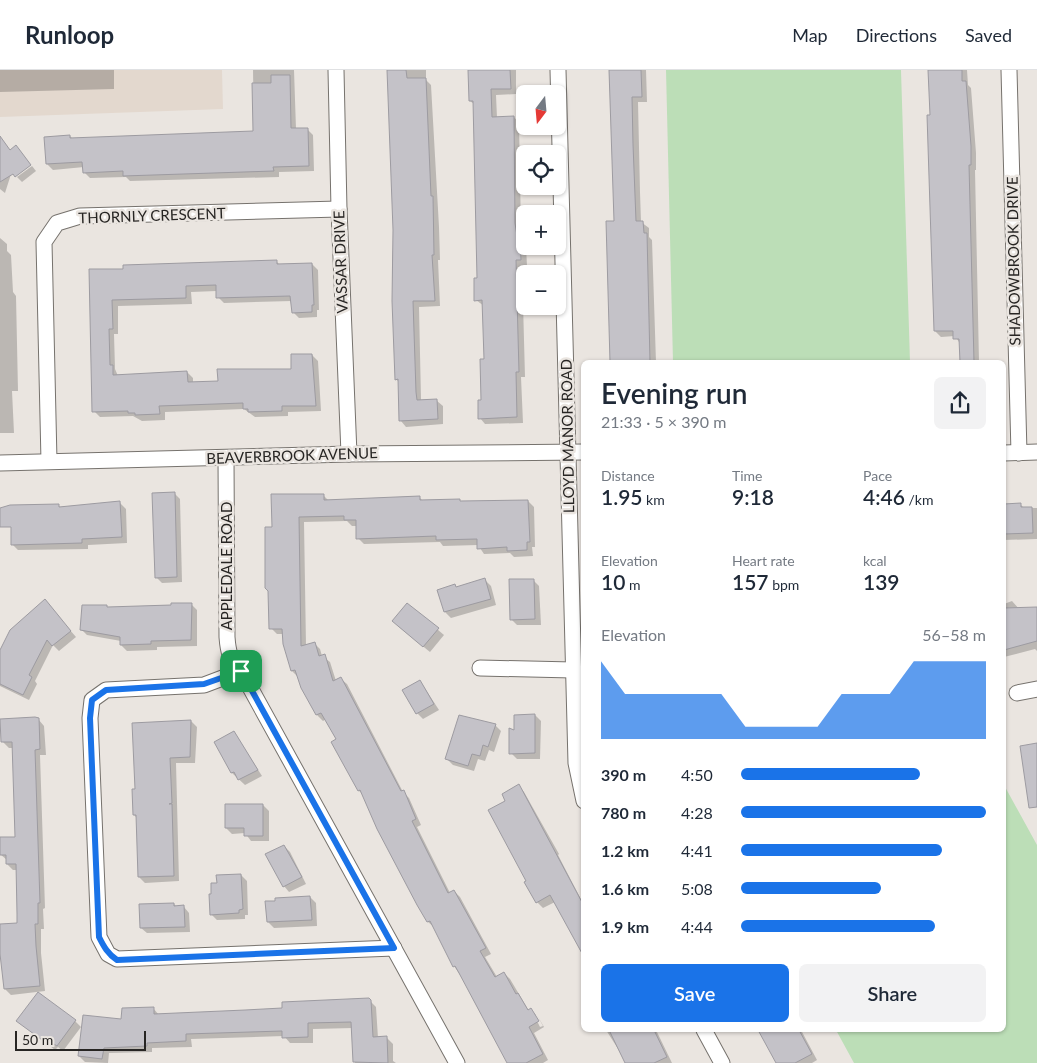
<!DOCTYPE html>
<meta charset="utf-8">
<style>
:root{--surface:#fff;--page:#f2f2f3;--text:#1f2937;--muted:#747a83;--line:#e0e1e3;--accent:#1a73e8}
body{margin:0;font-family:Lato,sans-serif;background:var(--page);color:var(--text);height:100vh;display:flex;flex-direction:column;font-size:19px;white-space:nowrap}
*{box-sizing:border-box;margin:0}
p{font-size:16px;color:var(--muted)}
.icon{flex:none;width:28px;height:28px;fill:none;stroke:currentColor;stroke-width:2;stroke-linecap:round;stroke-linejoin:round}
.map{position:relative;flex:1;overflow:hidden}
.side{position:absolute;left:581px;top:290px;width:425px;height:672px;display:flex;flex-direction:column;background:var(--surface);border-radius:8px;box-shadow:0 1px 4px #0004}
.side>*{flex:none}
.needle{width:32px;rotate:196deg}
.controls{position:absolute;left:516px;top:15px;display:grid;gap:10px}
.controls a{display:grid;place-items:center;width:50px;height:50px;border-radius:8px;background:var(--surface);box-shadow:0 1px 4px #0004;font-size:25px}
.scale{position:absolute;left:15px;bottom:12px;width:131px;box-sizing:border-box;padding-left:5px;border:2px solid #272523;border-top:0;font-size:14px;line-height:18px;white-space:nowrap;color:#272523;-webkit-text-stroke:4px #eae5e0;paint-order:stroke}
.pin{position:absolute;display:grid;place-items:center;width:42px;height:42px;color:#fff;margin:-21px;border-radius:10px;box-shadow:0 2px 8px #0006}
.round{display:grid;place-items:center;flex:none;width:52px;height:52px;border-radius:8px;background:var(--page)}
.head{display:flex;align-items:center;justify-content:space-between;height:85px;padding:0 20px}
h1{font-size:28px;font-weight:600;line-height:38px}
.metrics{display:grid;grid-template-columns:repeat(3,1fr);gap:8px;height:85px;padding:5px 20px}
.metrics div{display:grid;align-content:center}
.metrics b{font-size:21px;font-weight:600}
.metrics small{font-size:14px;font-weight:400}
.metrics p{font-size:14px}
.chart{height:140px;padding:10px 20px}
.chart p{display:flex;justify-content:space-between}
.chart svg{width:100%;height:90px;margin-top:5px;fill:var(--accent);opacity:.7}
.button{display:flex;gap:10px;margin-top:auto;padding:10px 20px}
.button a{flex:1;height:58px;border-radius:8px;background:var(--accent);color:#fff;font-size:20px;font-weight:600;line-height:58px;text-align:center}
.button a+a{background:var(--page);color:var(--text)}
ul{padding:0 20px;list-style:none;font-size:16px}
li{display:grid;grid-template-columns:80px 60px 1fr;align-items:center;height:38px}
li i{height:12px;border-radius:6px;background:var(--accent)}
header{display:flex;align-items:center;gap:30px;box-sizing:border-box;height:70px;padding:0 25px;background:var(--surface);border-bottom:1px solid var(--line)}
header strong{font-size:24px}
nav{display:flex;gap:28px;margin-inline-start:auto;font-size:18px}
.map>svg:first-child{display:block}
</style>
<header>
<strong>Runloop</strong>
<nav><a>Map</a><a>Directions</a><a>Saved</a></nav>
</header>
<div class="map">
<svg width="1037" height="993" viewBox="0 0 1037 993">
<rect width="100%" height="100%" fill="#eae5e0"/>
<path fill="#e3d8ce" d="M 0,0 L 222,0 L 223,39 L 0,47 Z"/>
<g fill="#bcdeb7">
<path d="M 666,0 L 901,0 L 910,292 L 673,292 Z"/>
<path d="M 1004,715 L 1037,775 L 1037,993 L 854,993 L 836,960 L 1004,960 Z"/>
</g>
<g fill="#0003">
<path d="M 0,0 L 114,0 L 114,19 L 0,22 Z"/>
<path d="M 253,0 L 294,0 L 296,59 L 307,59 L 313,65 L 314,101 L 279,102 L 279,107 L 130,111 L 126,107 L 90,108 L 84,102 L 84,97 L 53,100 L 47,94 L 70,66 L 73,69 L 254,62 Z"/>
<path d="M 388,0 L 426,0 L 426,10 L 431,15 L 439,157 L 440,190 L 438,190 L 440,236 L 419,237 L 421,329 L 421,331 L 437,331 L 443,336 L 443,354 L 406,357 L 401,351 L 399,312 L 396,309 L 392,197 L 394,160 Z"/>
<path d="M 469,0 L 516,0 L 516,24 L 496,25 L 497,48 L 514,47 L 519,53 L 521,160 L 522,169 L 526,176 L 527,196 L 522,196 L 525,307 L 521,307 L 523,353 L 485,354 L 480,348 L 486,290 L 484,236 L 476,230 L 478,209 L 474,34 L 470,31 Z"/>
<path d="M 609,0 L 646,0 L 647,32 L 638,32 L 640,122 L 641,152 L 649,158 L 649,167 L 652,170 L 656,292 L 611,292 L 607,153 L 616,152 Z"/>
<path d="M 930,0 L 967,0 L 968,15 L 971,18 L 976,83 L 976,100 L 975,100 L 979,292 L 962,292 L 961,275 L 955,266 L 941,267 L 935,261 Z"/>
<path d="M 2,71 L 11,81 L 16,77 L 30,94 L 15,105 L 12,101 L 5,123 L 0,119 L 0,72 Z"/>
<path d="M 32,96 L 36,101 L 22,112 L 17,107 Z"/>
<path d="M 0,168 L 7,174 L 7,181 L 11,185 L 13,222 L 16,226 L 18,321 L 12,321 L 14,363 L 0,363 Z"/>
<path d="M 276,191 L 280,195 L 312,194 L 318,200 L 319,240 L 317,240 L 317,247 L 299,248 L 293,242 L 292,231 L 224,233 L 218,227 L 217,221 L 191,222 L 192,234 L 118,236 L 118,264 L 114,264 L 115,299 L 118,306 L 187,302 L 193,308 L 193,313 L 219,312 L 293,300 L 312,285 L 318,291 L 321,341 L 288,342 L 288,346 L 255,347 L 244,339 L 165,342 L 165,350 L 142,351 L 133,346 L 100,347 L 94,341 L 90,201 Z"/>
<path d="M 174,423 L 180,429 L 182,512 L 162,513 L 156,507 Z"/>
<path d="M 323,425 L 329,431 L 419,427 L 423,431 L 461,433 L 528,431 L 534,437 L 535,477 L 532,477 L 533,486 L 514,487 L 510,483 L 484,484 L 478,475 L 443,476 L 440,472 L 364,474 L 358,468 L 357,456 L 352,456 L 347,451 L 304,452 L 306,576 L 314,573 L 320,579 L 322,586 L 330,592 L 336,611 L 341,609 L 347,614 L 403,722 L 409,728 L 421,755 L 417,757 L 450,823 L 454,821 L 460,827 L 491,884 L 485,887 L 497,907 L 504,903 L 510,909 L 529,941 L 531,940 L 536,945 L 534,945 L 540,957 L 543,956 L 537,945 L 544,957 L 534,963 L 548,990 L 543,993 L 509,993 L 473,929 L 475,927 L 454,896 L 434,857 L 428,852 L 365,726 L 359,721 L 332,673 L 337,670 L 326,649 L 323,651 L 317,645 L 298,607 L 292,601 L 284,574 L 284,564 L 277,564 L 271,558 L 273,458 Z"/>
<path d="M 120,433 L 126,439 L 127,473 L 88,475 L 88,479 L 18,480 L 12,474 L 58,435 L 61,438 Z"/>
<path d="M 1004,434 L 1020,434 L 1024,438 L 1037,438 L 1037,469 L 1004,470 Z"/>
<path d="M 485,510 L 491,516 L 496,535 L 451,548 L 445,542 L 439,520 L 457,518 Z"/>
<path d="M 533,510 L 539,516 L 541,555 L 517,555 L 511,549 Z"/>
<path d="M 1012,531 L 1019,539 L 1037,538 L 1037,581 L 1035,579 L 1004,587 L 1004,534 Z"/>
<path d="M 191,534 L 197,540 L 197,576 L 157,577 L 157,580 L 127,581 L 121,575 L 121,571 L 87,565 L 81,559 L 106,536 L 109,538 Z"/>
<path d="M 407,534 L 444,565 L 430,582 L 399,557 Z"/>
<path d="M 50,537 L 76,567 L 59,581 L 53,575 L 35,611 L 37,614 L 29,630 L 0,616 L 0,583 Z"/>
<path d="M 420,611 L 439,640 L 423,649 L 417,643 Z"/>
<path d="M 535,645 L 541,651 L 540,689 L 517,689 L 511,683 L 516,662 Z"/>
<path d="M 38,649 L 44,656 L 46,685 L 40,685 L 45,838 L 43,839 L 44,859 L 41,859 L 41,883 L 45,921 L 11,925 L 5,919 L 0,855 L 18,855 L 17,800 L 13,800 L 7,794 L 7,790 L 0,784 L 0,768 L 17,768 L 14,678 L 9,678 L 3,672 Z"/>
<path d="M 191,651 L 197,657 L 195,693 L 176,693 L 179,811 L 145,813 L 139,807 L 137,748 L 134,745 L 136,720 Z"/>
<path d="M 495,655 L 501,661 L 494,682 L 489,680 L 485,691 L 478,689 L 474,701 L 453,695 L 447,689 Z"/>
<path d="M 234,662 L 262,706 L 245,715 L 232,703 Z"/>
<path d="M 519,716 L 524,722 L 559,784 L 558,785 L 584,835 L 584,885 L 555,832 L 543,838 L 537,832 L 528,811 L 507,731 Z"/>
<path d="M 263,735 L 269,741 L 269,771 L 251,771 L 245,763 L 232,764 L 226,758 Z"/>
<path d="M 284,776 L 290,782 L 306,814 L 289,822 L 284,816 Z"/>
<path d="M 241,805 L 247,811 L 248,845 L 245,845 L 245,849 L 217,850 L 211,844 L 213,825 L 218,814 Z"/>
<path d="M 310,827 L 316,833 L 317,856 L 274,858 L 268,852 Z"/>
<path d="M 174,834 L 177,837 L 184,837 L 189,843 L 190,862 L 147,863 L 141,858 Z"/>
<path d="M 368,929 L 376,937 L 378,968 L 387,968 L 393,974 L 393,991 L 396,993 L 355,993 L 353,958 L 313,959 L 313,973 L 290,973 L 284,966 L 191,969 L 192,977 L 152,978 L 152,982 L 109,983 L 108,993 L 85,992 L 79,986 L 122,950 L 153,938 L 159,945 L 283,940 Z"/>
<path d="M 18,951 L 75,951 L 81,957 L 63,981 L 58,977 L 55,980 Z"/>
<path d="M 606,960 L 656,960 L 672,993 L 627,993 Z"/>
<path d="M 759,960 L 801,960 L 817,990 L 812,993 L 777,993 Z"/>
</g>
<g fill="#c4c2c8" stroke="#9d9ba1">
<path d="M 387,0 L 406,0 L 407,8 L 426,8 L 431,126 L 433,126 L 434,185 L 432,185 L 435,231 L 413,231 L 416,322 L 417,330 L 437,329 L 438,349 L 399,351 L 398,309 L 395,310 L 392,231 L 393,160 Z"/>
<path d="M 468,0 L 510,0 L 511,19 L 491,19 L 492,47 L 514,46 L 515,153 L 517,166 L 520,166 L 521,190 L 516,190 L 519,302 L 516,302 L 517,347 L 478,349 L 478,330 L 481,330 L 480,289 L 484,289 L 482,230 L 474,231 L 474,208 L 477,208 L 473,31 L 469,31 Z"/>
<path d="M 609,0 L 641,0 L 642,27 L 632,27 L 633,74 L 636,151 L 643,151 L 644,163 L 647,163 L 650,292 L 610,292 L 606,151 L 614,151 Z"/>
<path d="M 928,0 L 962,0 L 962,11 L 966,11 L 971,76 L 971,95 L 969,95 L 974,292 L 960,292 L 959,269 L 953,269 L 953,261 L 934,261 L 927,45 L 930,45 Z"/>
<path d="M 271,5 L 290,5 L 291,58 L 308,58 L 309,96 L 273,97 L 274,101 L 123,106 L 123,101 L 83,103 L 82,92 L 46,94 L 44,67 L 70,65 L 70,68 L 253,61 L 252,13 L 271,13 Z"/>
<path d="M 0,66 L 10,80 L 16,75 L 31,95 L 15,107 L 13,104 L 0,112 Z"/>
<path d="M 277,190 L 277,194 L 312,193 L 314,235 L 312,235 L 312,242 L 292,243 L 290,226 L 216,228 L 216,215 L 186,216 L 186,228 L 112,230 L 113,259 L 109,259 L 110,295 L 113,295 L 113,305 L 187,301 L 188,312 L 218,311 L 217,299 L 291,299 L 291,284 L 312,284 L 316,336 L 282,336 L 282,341 L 248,342 L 248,339 L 243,339 L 243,333 L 159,336 L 160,344 L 135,345 L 135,343 L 128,343 L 128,341 L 92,342 L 89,199 L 123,199 L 123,195 Z"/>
<path d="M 175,422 L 177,507 L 155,508 L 152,423 Z"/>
<path d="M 271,424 L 324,424 L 324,430 L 420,426 L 420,430 L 460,429 L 460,431 L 528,430 L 530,472 L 527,472 L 527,480 L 507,481 L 507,477 L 477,479 L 477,469 L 436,470 L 436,466 L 356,469 L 356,450 L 344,450 L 344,446 L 299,447 L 301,576 L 315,572 L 319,586 L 325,584 L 333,611 L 341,607 L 401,721 L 404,720 L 416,749 L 412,751 L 448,823 L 454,820 L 486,878 L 480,881 L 495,907 L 504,902 L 516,924 L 518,923 L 528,940 L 531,938 L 539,951 L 529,957 L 543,984 L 526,993 L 507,993 L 459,903 L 455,896 L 453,897 L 430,851 L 427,852 L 417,835 L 377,759 L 360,720 L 358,721 L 331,672 L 336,669 L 321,643 L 316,645 L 301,618 L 295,600 L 291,601 L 283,574 L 282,559 L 269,559 L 268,521 L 265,518 L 265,457 L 272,457 Z"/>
<path d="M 120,431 L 122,467 L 82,469 L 82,473 L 11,475 L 11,457 L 0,457 L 0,438 L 10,435 L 59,434 L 59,437 Z"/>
<path d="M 1021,433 L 1021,437 L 1032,437 L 1033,463 L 1004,464 L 1004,434 Z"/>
<path d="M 485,508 L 491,529 L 444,542 L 437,520 L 455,514 L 456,517 Z"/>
<path d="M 509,509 L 534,509 L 535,549 L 510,550 Z"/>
<path d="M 45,529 L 71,561 L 52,576 L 47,570 L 29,605 L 32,607 L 23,625 L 0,614 L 0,580 L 10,560 Z"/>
<path d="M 171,533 L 192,533 L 191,570 L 151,571 L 151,574 L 120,575 L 120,567 L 80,560 L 82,535 L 107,535 L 107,537 L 171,535 Z"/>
<path d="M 407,533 L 439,558 L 423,577 L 392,551 Z"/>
<path d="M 1037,537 L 1037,571 L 1004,580 L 1004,538 Z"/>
<path d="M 420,610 L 434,634 L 416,644 L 402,620 Z"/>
<path d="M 535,644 L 535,683 L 509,684 L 509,658 L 514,660 L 514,645 Z"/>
<path d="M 459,645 L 496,654 L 488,677 L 483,675 L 480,686 L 472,684 L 468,696 L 445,689 Z"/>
<path d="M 35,647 L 39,648 L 40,679 L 35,680 L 40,833 L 38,833 L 38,854 L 35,854 L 36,876 L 40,916 L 4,919 L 0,884 L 0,854 L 17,853 L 17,844 L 16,794 L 6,794 L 6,785 L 0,785 L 0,767 L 15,767 L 12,672 L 1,672 L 0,649 Z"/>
<path d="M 191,650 L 190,687 L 170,688 L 172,733 L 169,734 L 172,734 L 174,806 L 138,807 L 136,745 L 133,745 L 132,719 L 135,719 L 132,653 Z"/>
<path d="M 234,661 L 258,700 L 238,710 L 234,702 L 231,703 L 214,672 Z"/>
<path d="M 1037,673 L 1037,737 L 1029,738 L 1020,676 Z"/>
<path d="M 519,714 L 584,836 L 584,887 L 550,825 L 536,833 L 524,812 L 526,811 L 488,740 L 505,731 L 502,724 Z"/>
<path d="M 225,734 L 263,734 L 263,766 L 244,766 L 244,758 L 225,758 Z"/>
<path d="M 284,775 L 302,807 L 283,817 L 265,784 Z"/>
<path d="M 241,804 L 243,839 L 239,840 L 239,843 L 210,845 L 209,824 L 211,824 L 211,813 L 217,813 L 216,805 Z"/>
<path d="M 310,826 L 312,850 L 267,852 L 265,831 L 275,831 L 275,828 Z"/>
<path d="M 174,833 L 174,836 L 184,835 L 185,857 L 140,858 L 139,834 Z"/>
<path d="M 38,922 L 76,950 L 57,976 L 51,972 L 49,975 L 16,951 Z"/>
<path d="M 369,928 L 371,930 L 373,967 L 387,966 L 388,993 L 353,992 L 351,952 L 308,953 L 308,967 L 282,968 L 282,961 L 186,964 L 186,971 L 147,973 L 147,976 L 104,978 L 102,989 L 78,986 L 83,945 L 121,949 L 122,938 L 154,937 L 154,944 L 245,940 L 282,938 L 282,932 Z"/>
<path d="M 609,960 L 654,960 L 667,987 L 654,993 L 625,993 Z"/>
<path d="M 758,960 L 799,960 L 812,984 L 795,993 L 776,993 Z"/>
</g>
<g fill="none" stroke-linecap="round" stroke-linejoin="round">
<g stroke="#76726d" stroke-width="17">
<g id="street">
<path d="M 336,0 L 339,139 L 349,384"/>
<path d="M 558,0 L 576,693 L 584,731"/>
<path d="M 1009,0 L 1019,383"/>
<path d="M 1004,383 L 1037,382"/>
<path d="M 226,388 L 227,567 C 228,581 230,591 241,601 L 457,993"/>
<path d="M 49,391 L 44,172 L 57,153 L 80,146 L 339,139"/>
<path d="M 0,393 L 349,384 L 584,382"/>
<path d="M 480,598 L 573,600"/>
<path d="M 241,601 L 204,615 L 106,620 L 92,630 L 90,648 L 99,867 L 108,884 L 117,889 L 394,878"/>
<path d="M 1017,623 L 1037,619"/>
<path d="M 704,960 L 722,993"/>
</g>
</g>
<use href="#street" stroke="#fff" stroke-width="15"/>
</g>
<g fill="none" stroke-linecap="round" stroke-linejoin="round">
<g stroke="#fff" stroke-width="10">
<path id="route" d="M 241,601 L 394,878 L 117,890 C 108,884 104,877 99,867 L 90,648 L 92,630 L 106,620 L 204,614 Z"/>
</g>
<use href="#route" stroke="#1a73e8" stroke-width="6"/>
</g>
<g text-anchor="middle" stroke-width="5" stroke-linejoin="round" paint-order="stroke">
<g font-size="15" fill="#272523" stroke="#eae5e0">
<text transform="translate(152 146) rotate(-2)" y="5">THORNLY CRESCENT</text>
<text transform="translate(1014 191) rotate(-91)" y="5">SHADOWBROOK DRIVE</text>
<text transform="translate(341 192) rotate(-92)" y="5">VASSAR DRIVE</text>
<text transform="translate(568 366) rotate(-91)" y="5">LLOYD MANOR ROAD</text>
<text transform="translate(292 386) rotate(-2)" y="5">BEAVERBROOK AVENUE</text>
<text transform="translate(227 496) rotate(-90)" y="5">APPLEDALE ROAD</text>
</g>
</g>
</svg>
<div class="controls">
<a><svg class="needle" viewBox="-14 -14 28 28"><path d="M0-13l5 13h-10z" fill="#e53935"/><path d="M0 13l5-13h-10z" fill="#747a83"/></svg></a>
<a><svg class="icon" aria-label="locate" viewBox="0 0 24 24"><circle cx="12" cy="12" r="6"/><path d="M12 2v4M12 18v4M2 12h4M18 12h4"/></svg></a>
<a>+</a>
<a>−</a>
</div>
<div class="scale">50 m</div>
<div class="pin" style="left:241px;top:601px;background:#1e9e55"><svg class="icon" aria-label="arrive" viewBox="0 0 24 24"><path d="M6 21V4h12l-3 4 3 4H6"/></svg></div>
<section class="side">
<div class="head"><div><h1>Evening run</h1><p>21:33 · 5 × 390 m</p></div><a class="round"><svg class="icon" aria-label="share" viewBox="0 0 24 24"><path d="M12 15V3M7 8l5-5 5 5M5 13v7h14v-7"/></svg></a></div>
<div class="metrics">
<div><p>Distance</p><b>1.95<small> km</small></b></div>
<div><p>Time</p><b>9:18</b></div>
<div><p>Pace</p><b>4:46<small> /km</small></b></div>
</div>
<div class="metrics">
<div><p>Elevation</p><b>10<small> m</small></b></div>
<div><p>Heart rate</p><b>157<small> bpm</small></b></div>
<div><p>kcal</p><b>139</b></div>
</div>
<div class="chart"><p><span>Elevation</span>56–58 m</p>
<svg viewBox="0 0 160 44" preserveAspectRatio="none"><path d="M0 44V6L10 22L20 22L30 22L40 22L50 22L60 38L70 38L80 38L90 38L100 22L110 22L120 22L130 6L140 6L150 6L160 6V44z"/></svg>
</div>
<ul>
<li><b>390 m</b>4:50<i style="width:73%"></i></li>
<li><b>780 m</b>4:28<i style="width:100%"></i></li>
<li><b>1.2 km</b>4:41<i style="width:82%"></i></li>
<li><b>1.6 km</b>5:08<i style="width:57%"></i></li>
<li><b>1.9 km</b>4:44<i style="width:79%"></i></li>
</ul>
<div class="button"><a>Save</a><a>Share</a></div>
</section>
</div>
